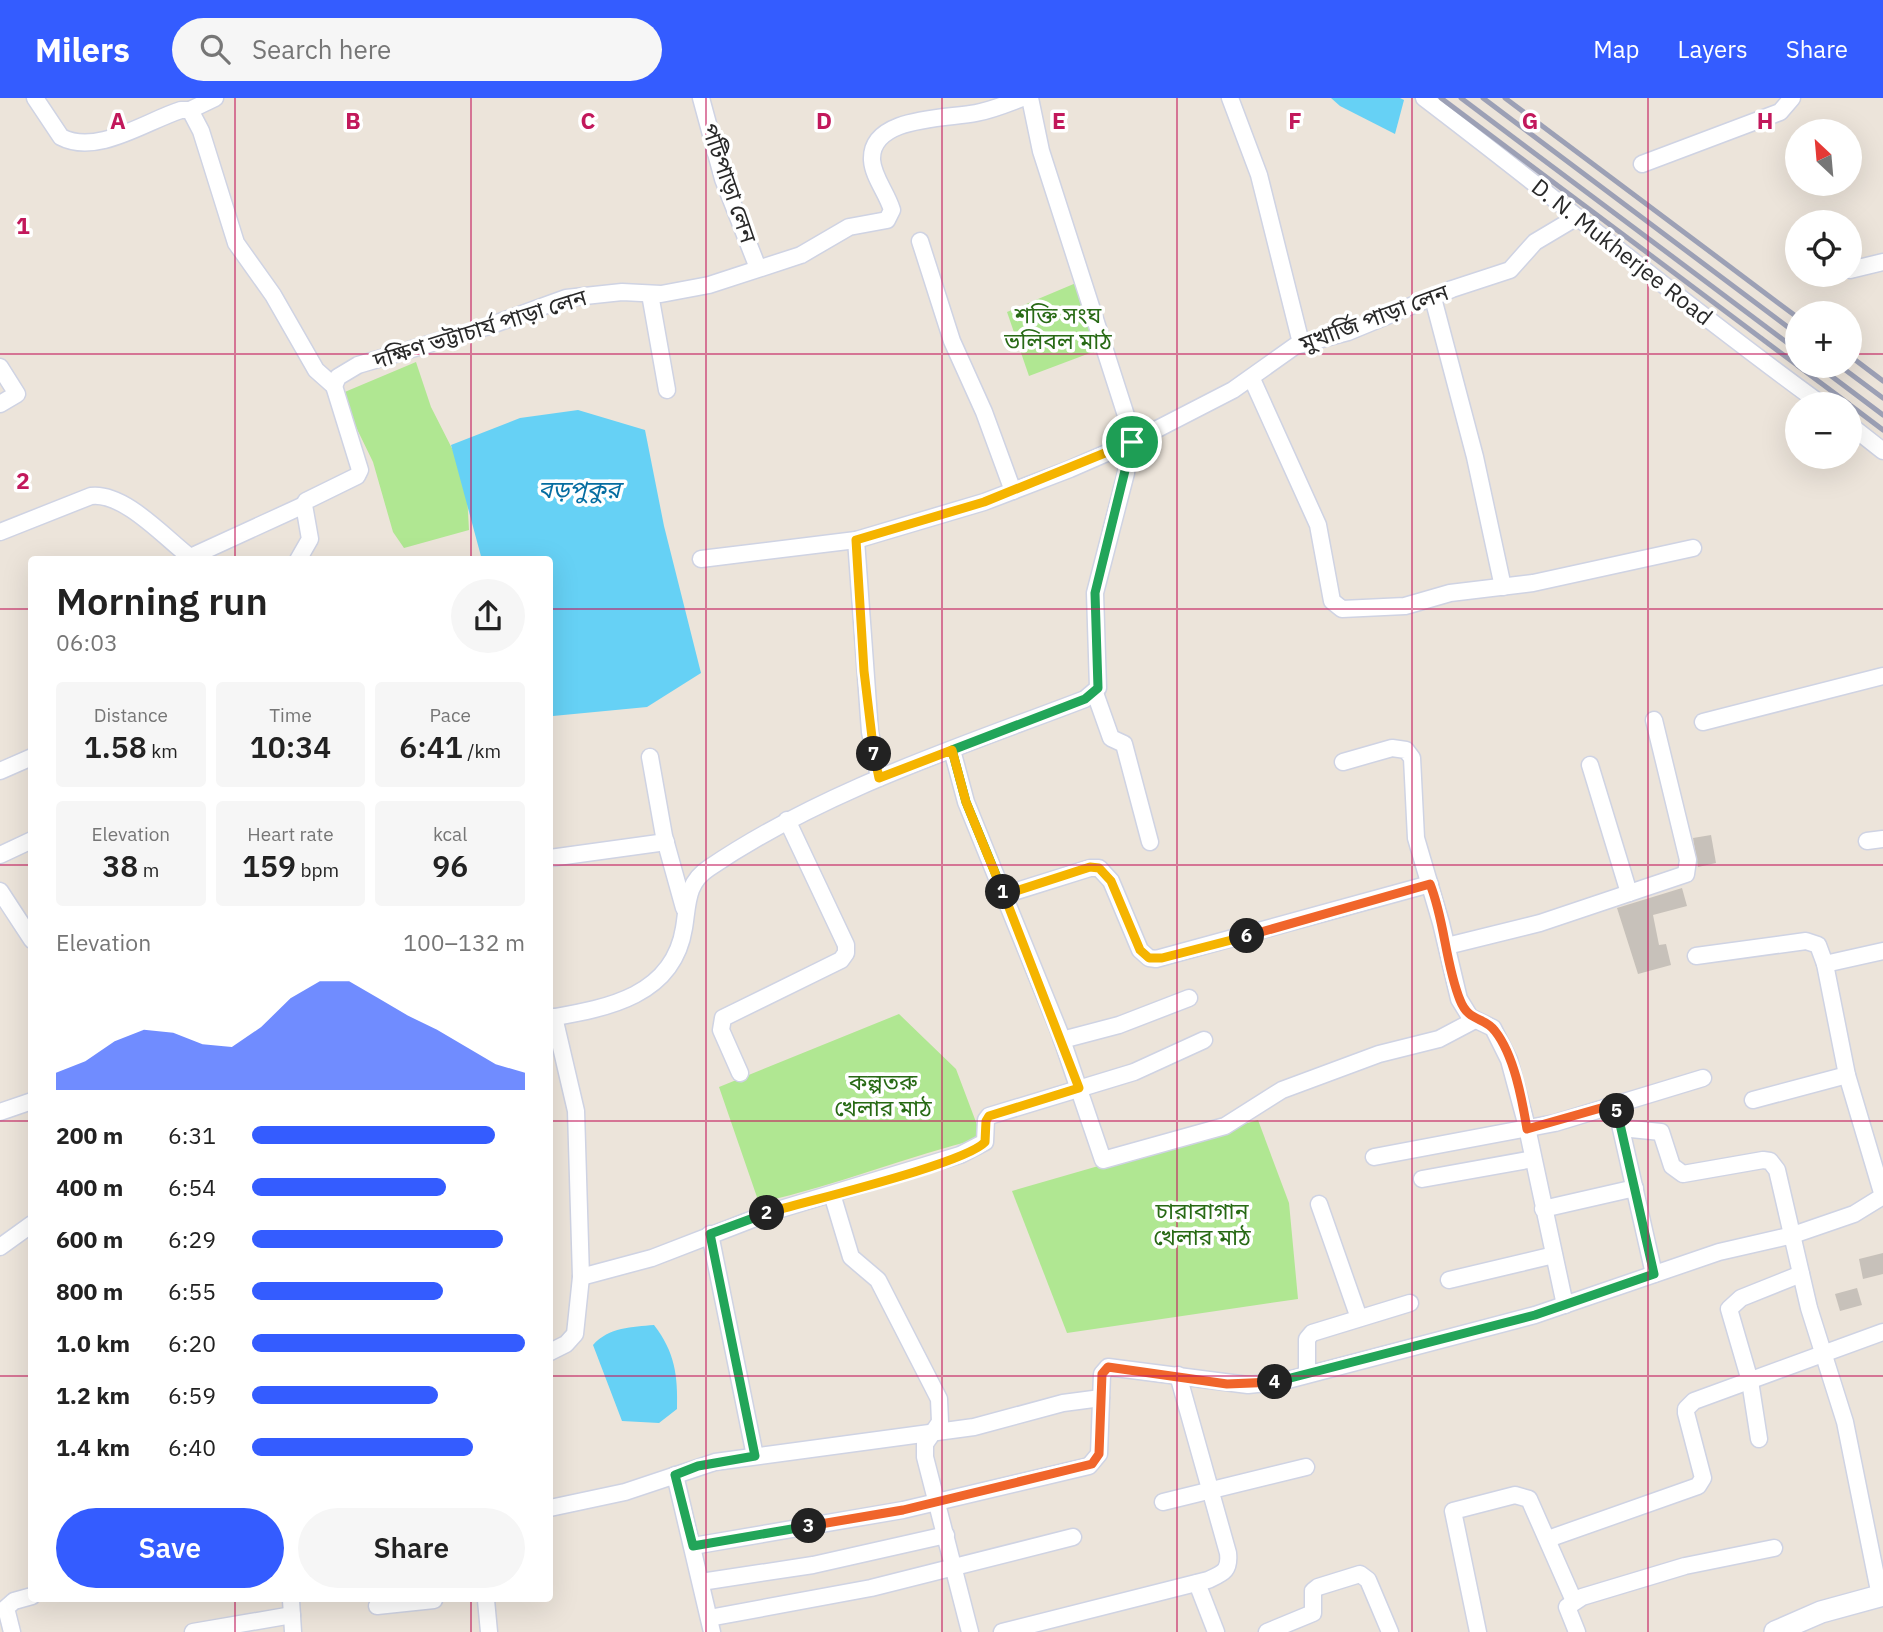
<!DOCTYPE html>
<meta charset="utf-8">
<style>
:root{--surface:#fff;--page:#f6f6f6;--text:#222;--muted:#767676;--accent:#345cff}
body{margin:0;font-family:"IBM Plex Sans","Noto Sans Bengali",sans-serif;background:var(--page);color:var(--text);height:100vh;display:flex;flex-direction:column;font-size:26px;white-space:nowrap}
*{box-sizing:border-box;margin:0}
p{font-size:23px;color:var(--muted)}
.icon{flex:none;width:38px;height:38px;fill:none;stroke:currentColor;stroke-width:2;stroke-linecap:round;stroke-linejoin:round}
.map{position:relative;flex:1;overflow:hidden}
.panel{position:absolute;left:28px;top:458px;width:525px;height:1046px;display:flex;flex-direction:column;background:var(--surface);border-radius:7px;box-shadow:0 7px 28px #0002}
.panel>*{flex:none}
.needle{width:46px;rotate:334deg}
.fabs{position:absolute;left:1785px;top:21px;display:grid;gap:14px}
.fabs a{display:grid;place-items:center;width:77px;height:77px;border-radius:50%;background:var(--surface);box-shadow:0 7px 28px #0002;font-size:35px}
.pin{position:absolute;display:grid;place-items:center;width:60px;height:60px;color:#fff;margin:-30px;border:4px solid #fff;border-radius:50%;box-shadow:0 2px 7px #0007}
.km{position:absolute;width:35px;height:35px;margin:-18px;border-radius:50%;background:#222;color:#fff;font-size:19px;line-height:35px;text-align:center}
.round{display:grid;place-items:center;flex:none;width:74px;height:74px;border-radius:37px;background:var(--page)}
.head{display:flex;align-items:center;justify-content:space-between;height:119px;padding:0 28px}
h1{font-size:38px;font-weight:600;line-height:52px}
.metrics{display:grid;grid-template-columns:repeat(3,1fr);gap:10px;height:119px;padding:7px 28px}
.metrics div{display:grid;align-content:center;border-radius:7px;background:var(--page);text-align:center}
.metrics b{font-size:30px;font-weight:600}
.metrics small{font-size:19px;font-weight:400}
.metrics p{font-size:19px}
.chart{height:196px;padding:14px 28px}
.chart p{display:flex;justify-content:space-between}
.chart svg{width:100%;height:126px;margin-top:7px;fill:var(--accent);opacity:.7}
.primary-button{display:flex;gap:14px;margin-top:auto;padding:14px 28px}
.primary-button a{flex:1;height:80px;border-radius:42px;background:var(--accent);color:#fff;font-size:28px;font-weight:600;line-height:80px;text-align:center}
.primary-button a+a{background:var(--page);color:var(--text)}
ul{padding:0 28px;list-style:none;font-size:23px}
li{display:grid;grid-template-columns:112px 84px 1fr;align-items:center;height:52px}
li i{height:18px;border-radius:9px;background:var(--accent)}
header{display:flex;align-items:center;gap:42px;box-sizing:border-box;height:98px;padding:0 35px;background:var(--accent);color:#fff}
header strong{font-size:33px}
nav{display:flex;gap:38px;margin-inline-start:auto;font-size:24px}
.search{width:490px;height:63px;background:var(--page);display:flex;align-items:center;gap:18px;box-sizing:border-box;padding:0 24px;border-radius:38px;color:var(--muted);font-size:26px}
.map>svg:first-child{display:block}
</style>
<header>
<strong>Milers</strong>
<div class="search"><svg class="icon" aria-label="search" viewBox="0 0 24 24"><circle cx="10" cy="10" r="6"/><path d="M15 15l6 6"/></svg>Search here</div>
<nav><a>Map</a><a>Layers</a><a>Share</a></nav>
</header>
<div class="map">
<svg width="1883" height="1534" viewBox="0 0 1883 1534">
<rect width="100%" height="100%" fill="#ece4da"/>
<g fill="#b0e792">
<path d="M 1076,185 L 1106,249 L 1029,278 L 1007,214 Z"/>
<path d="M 416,264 L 431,309 L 466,378 L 469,432 L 404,450 L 393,434 L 373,364 L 340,296 Z"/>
<path d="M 899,916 L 956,971 L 982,1040 C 907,1058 835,1088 759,1105 L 719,989 Z"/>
<path d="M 1258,1022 L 1289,1105 L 1298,1201 L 1067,1235 L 1012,1093 Z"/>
</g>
<g fill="#66d1f5">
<path d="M 1331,0 L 1400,0 L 1404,2 L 1395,36 L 1340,8 Z"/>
<path d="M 578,312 L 645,332 L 664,428 L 701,575 L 647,609 L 553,618 L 550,616 L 550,462 L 482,462 L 451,347 L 520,320 Z"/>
<path d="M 654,1227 C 675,1254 678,1278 677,1311 L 659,1325 L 622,1323 L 593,1247 C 609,1229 632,1229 654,1227 Z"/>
</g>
<g fill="#c7c1ba">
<path d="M 1711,737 L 1716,765 L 1698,769 L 1693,740 Z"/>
<path d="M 1682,790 L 1687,808 L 1653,817 L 1659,847 L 1666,846 L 1671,867 L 1638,876 L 1617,810 Z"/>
<path d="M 1883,1155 L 1883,1176 L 1863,1181 L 1859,1161 Z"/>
<path d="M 1857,1190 L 1862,1207 L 1840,1213 L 1835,1196 Z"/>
</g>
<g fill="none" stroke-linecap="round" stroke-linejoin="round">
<g stroke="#cfd3e3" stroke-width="19">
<g id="minor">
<path d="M 35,0 L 61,39 C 97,58 146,23 181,12 L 190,12 L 201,33 L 236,145 L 273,197 L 316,272 L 334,288"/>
<path d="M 701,0 L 723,81 L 758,170"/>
<path d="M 1230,0 L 1259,77 L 1301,245"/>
<path d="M 1424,0 C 1557,101 1686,208 1821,306"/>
<path d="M 190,12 L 215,0"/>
<path d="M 1642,66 L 1780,14 L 1792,0"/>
<path d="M 920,143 L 952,243 L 984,314 L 1013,393"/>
<path d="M 1850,172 L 1883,164"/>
<path d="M 650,196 L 667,292"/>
<path d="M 1433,200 L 1475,359 L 1503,489"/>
<path d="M 0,269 L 17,296 L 0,306"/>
<path d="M 1252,281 L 1318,427 L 1332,503 L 1342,511 L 1405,508 L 1450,495 L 1533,485 L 1693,450"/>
<path d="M 334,288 L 338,279 L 358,267 L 486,229 L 566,200 L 622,194 L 661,196 L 709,187 L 801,157 L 849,129 L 887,122 L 892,112 C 887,95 873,79 872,62 C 870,18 946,21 976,15 C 992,12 1007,6 1022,0"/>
<path d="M 1850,327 L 1883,353"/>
<path d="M 0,434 L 91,398 C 124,394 164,439 190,459"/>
<path d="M 856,442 L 870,634 L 879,680"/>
<path d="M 701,461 L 856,442 L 984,404 L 1070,371 L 1132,344 L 1233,292 L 1295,248 L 1348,234 L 1452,191 L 1510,172 L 1535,144 L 1577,119"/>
<path d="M 184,462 L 304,407"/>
<path d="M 298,462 L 310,441 L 304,407 L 306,403 L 357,378 L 360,372 L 334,288"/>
<path d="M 1095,595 L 1111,640 L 1124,646 L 1150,744"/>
<path d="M 1703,624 L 1883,578"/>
<path d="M 952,652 L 966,704 L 1059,933 L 1103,1062 L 1225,1028 L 1282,992 L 1379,956 L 1439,941 L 1475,922"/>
<path d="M 650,659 L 664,738 L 684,810"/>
<path d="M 1343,664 L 1392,650 L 1406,652 L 1412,660 L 1416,740 L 1441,825 L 1459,901 L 1470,919 L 1493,930 L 1509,962 L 1526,1025 L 1565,1207"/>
<path d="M 1590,667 L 1629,795"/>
<path d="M 0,673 L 32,659"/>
<path d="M 1867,743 L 1883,741"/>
<path d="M 0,757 L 32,742"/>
<path d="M 550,760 L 666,744"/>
<path d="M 0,793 L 32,842"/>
<path d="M 1004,797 L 1090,770 L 1099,770 L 1111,783 L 1140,852 L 1149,860 L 1156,861 L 1430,786"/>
<path d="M 1447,848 L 1540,825 L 1686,776 L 1688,762 L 1654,622"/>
<path d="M 1696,858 L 1806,843 L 1818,847 L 1825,866 L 1883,853"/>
<path d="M 550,920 C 606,910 673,899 684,830 C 688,806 686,785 709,770 C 824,692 957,650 1085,601 L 1098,590 L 1095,495 L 1126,375 L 1131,333 L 1041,53 L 1030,0"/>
<path d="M 1062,942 L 1119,927 L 1189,900"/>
<path d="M 740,975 L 721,932 L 723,920 L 841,862 L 846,855 L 846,847 L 787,722"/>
<path d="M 1753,1002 L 1847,977"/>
<path d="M 0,1014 L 32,1003"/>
<path d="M 1619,1022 L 1654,1176"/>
<path d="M 1621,1030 L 1661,1034 L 1672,1068 L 1683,1076 L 1763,1062 L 1770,1063 L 1777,1072 L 1809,1210 L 1845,1324 L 1880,1498"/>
<path d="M 1374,1059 L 1555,1025 L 1703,980"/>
<path d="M 1422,1081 L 1533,1061"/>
<path d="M 832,1096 L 851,1159 L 878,1182 L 939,1301 L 940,1324 L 925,1346 L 925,1359 L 970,1534"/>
<path d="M 1319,1106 L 1359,1220"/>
<path d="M 1543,1111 L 1635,1090"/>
<path d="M 710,1136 L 755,1358"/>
<path d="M 0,1149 L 32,1126"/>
<path d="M 581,1179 L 652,1160 L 771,1114 L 960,1057 L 985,1044 L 986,1022 L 989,1018 L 1134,974 L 1204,942"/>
<path d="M 1449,1182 L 1554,1157"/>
<path d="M 550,1254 L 566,1246 L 575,1236 L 581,1179 L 576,1013 L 554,919"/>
<path d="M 1307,1276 L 1307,1241 L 1312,1235 L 1410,1205"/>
<path d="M 1759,1341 L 1750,1283 L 1729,1211 L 1741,1200 L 1801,1176"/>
<path d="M 675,1377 L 712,1534"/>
<path d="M 1163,1404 L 1306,1369"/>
<path d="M 550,1410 L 625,1394 L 715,1364 L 974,1329 L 1063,1305 L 1101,1300"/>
<path d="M 1548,1441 L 1698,1388 L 1703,1380 L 1686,1315 L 1686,1311 L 1694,1303 L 1883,1234"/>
<path d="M 693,1448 L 903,1412 L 1089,1368 L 1099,1356 L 1102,1276 L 1108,1269 L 1248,1287 L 1284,1283 L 1535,1217 L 1719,1154 L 1793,1137 L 1854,1116 L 1883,1098 L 1847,977 L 1825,866"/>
<path d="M 701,1484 L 813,1467 L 946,1437"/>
<path d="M 1197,1485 L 1216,1534"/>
<path d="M 291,1502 L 293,1534"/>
<path d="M 486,1502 L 489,1534"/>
<path d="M 377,1508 L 434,1502"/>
<path d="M 709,1520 L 871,1490 L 1073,1439"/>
<path d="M 12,1534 L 6,1510 L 14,1503 L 32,1498"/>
<path d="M 193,1534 L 292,1517"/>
<path d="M 1002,1534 L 1208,1482 C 1223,1475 1230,1473 1228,1455 L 1178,1277"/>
<path d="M 1267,1534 L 1313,1515 L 1313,1493 L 1318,1489 L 1360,1476 L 1368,1482 L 1390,1534"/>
<path d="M 1478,1534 L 1453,1413 L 1515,1397 L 1529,1401 L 1574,1503"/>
<path d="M 1577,1534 L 1567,1509 L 1582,1499 L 1685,1468 L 1774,1450"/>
</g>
</g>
<g stroke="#cfd3e3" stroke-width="24">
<path id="tertiary" d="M 1775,1534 L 1821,1514 L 1883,1497"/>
</g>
<use href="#minor" stroke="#fff" stroke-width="16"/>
<use href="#tertiary" stroke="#fff" stroke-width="21"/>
<g stroke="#9ca0b5" stroke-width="5">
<path d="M 1441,0 L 1797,267"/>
<path d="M 1461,0 L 1797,252"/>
<path d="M 1483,0 L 1797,236"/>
<path d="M 1505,0 L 1797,219"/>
<path d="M 1850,258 L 1883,283"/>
<path d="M 1798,268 L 1849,306"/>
<path d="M 1818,268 L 1883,317"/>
<path d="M 1840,268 L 1883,300"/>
<path d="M 1850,307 L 1883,332"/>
</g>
</g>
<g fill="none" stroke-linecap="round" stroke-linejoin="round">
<g stroke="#fff" stroke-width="14">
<path id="split-1" d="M 1003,794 L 966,704 L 952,652 L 1085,601 L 1098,590 L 1095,495 L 1132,344"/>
</g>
<g stroke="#fff" stroke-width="14">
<path id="split-2" d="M 767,1115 C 806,1103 965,1066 985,1044 L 986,1023 L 989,1018 L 1079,990 L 1003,794"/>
</g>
<g stroke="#fff" stroke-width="14">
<path id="split-3" d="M 767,1115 L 710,1136 L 755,1358 L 698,1368 L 675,1377 L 693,1448 L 809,1428"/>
</g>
<g stroke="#fff" stroke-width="14">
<path id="split-4" d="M 809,1428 L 903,1412 L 1092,1366 L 1099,1356 L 1102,1276 L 1108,1269 L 1227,1286 L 1275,1284"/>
</g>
<g stroke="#fff" stroke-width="14">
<path id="split-5" d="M 1275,1284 L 1535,1217 L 1654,1176 L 1617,1013"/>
</g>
<g stroke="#fff" stroke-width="14">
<path id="split-6" d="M 1247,838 L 1430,786 C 1445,823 1445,865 1460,902 C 1469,925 1484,918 1495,933 C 1514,957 1522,1001 1527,1031 L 1615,1006 L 1617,1013"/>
</g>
<g stroke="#fff" stroke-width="14">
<path id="split-7" d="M 874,656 L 879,680 L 952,652 L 966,704 L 1004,797 L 1090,769 L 1099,770 L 1111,783 L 1140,852 L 1149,860 L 1162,860 L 1247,838"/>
</g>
<g stroke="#fff" stroke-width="14">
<path id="split-8" d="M 874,656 L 864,573 L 856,442 L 984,404 L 1132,344"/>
</g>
<use href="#split-1" stroke="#22a559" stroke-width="9"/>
<use href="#split-2" stroke="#f5b400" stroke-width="9"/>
<use href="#split-3" stroke="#22a559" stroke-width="9"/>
<use href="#split-4" stroke="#f0652b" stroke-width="9"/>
<use href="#split-5" stroke="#22a559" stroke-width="9"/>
<use href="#split-6" stroke="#f0652b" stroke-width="9"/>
<use href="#split-7" stroke="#f5b400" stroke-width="9"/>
<use href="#split-8" stroke="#f5b400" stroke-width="9"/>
</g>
<path fill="none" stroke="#c2185b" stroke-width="2" stroke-opacity="0.55" d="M 235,0 L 235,462M 471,0 L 471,462M 706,0 L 706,1534M 942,0 L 942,1534M 1177,0 L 1177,1534M 1412,0 L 1412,1534M 1648,0 L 1648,1534M 0,256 L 1797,256M 1850,256 L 1883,256M 0,511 L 32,511M 550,511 L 1883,511M 0,767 L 32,767M 550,767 L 1883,767M 0,1023 L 32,1023M 550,1023 L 1883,1023M 0,1278 L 32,1278M 550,1278 L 1883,1278M 235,1502 L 235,1534M 471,1502 L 471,1534"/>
<g text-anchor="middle" stroke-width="7" stroke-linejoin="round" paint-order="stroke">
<g font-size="23" fill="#292929" stroke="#fff">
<text transform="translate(729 85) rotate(71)" y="8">পটিপাড়া লেন</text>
<text transform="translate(1622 154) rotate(38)" y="8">D. N. Mukherjee Road</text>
<text transform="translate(1374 220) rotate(-20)" y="8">মুখার্জি পাড়া লেন</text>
<text transform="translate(480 231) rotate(-17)" y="8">দক্ষিণ ভট্টাচার্য পাড়া লেন</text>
</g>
<g font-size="23" fill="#286a15" stroke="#fff">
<text x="1058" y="225">শক্তি সংঘ<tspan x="1058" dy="26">ভলিবল মাঠ</tspan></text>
<text x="883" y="992">কল্পতরু<tspan x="883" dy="26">খেলার মাঠ</tspan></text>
<text x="1202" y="1121">চারাবাগান<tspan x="1202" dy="26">খেলার মাঠ</tspan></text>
</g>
<g font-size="24" font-style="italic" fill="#056da1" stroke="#fff">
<text x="579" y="400">বড়পুকুর</text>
</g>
</g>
<g font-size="23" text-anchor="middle" font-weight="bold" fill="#c2185b" stroke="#fff" stroke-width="7" stroke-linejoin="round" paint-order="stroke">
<text x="118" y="31">A</text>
<text x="353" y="31">B</text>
<text x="588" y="31">C</text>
<text x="824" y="31">D</text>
<text x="1059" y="31">E</text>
<text x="1295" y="31">F</text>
<text x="1530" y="31">G</text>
<text x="1765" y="31">H</text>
<text x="23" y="136">1</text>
<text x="23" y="391">2</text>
</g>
</svg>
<div class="fabs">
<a><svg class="needle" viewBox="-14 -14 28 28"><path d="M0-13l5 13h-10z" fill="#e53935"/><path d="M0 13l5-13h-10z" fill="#767676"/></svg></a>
<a><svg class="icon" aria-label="locate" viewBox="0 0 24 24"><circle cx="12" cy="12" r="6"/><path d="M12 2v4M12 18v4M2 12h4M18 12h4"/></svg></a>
<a>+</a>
<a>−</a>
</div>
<div class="pin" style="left:1132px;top:344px;background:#1e9e55"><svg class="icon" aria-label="arrive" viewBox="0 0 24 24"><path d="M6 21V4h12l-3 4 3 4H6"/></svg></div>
<b class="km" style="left:1003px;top:794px">1</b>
<b class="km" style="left:767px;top:1115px">2</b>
<b class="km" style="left:809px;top:1428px">3</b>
<b class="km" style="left:1275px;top:1284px">4</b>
<b class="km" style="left:1617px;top:1013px">5</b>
<b class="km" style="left:1247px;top:838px">6</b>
<b class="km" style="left:874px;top:656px">7</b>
<section class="panel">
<div class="head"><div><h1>Morning run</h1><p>06:03</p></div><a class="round"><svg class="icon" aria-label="share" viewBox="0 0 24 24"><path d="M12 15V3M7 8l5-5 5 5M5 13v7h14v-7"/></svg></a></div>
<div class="metrics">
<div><p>Distance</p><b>1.58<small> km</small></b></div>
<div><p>Time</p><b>10:34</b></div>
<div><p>Pace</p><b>6:41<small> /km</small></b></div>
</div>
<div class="metrics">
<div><p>Elevation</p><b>38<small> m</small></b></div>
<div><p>Heart rate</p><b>159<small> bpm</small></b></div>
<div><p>kcal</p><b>96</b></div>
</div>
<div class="chart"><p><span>Elevation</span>100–132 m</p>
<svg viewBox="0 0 160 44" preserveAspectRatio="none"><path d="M0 44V38L10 34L20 27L30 23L40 24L50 28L60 29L70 22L80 12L90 6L100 6L110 12L120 18L130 23L140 29L150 35L160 38V44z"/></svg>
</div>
<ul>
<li><b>200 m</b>6:31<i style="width:89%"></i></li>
<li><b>400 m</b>6:54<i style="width:71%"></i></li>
<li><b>600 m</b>6:29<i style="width:92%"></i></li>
<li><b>800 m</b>6:55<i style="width:70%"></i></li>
<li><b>1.0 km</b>6:20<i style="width:100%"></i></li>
<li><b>1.2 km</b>6:59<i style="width:68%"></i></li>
<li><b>1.4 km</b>6:40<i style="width:81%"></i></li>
</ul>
<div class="primary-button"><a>Save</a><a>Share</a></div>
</section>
</div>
